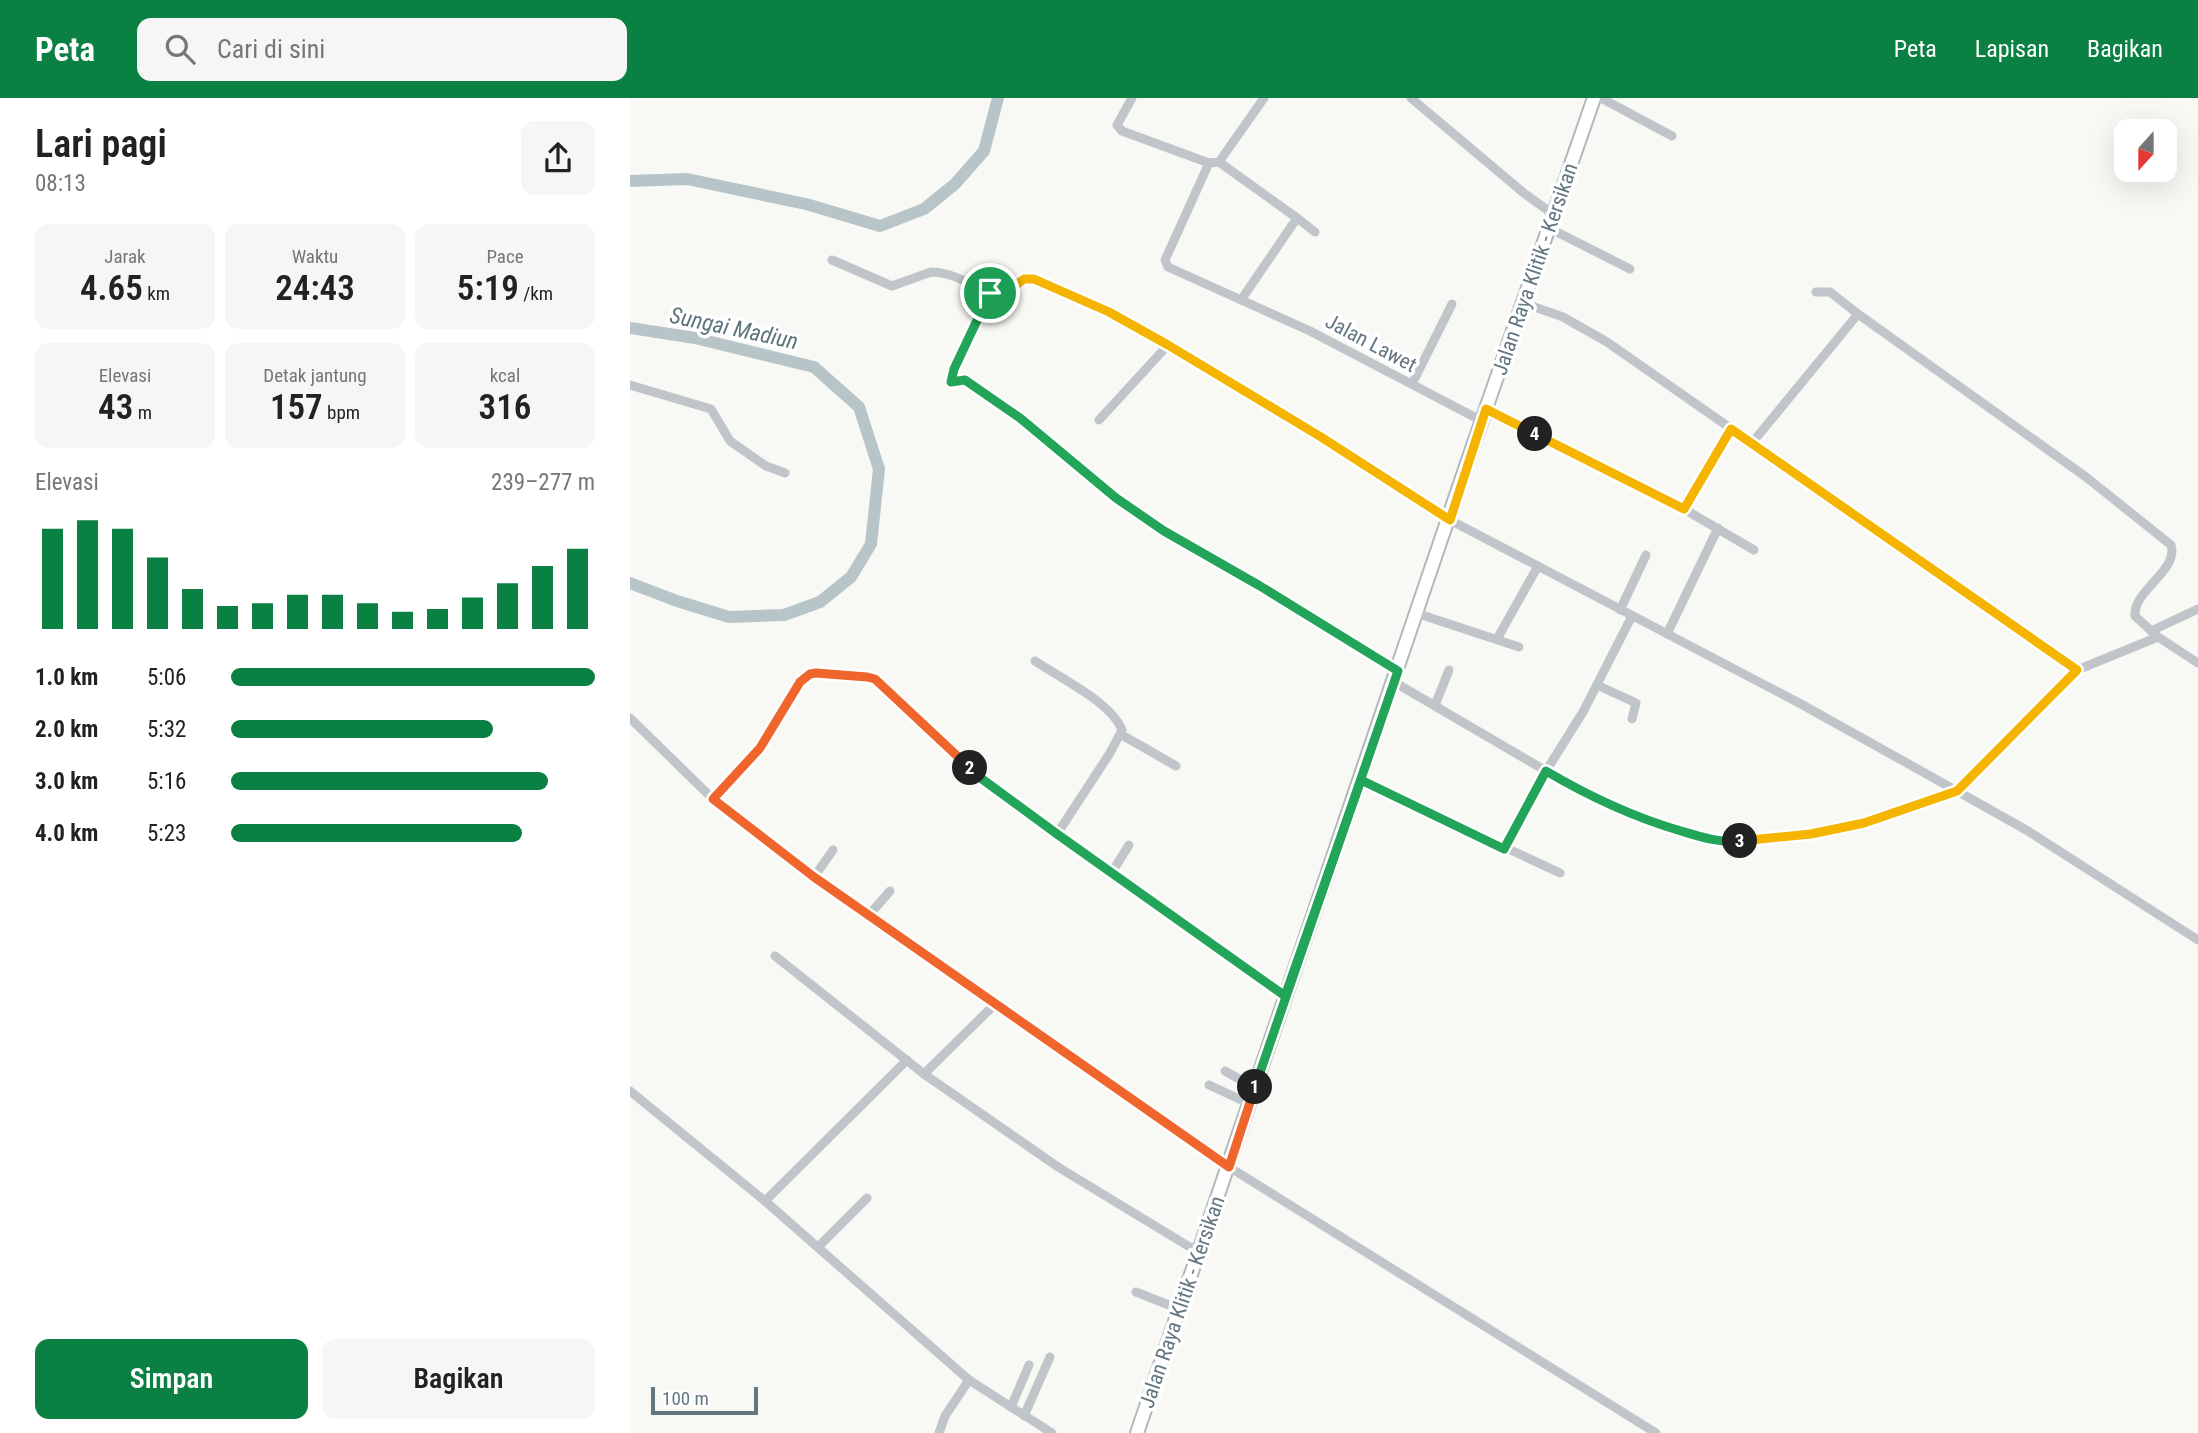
<!DOCTYPE html>
<html lang="id">
<meta charset="utf-8">
<style>
:root{--surface:#fff;--page:#f6f6f6;--text:#222;--muted:#767676;--accent:#0b8043}
body{margin:0;font-family:"Roboto Condensed",sans-serif;background:var(--page);color:var(--text);height:100vh;display:flex;flex-direction:column;font-size:26px;white-space:nowrap}
*{box-sizing:border-box;margin:0}
p{font-size:23px;color:var(--muted)}
.icon{flex:none;width:38px;height:38px;fill:none;stroke:currentColor;stroke-width:2;stroke-linecap:round;stroke-linejoin:round}
.map{position:relative;flex:1;overflow:hidden}
.drawer{display:flex;flex-direction:column;background:var(--surface);width:630px}
.drawer>*{flex:none}
.needle{width:46px;rotate:201deg}
.fabs{position:absolute;left:1484px;top:21px;display:grid;gap:14px}
.fabs a{display:grid;place-items:center;width:63px;height:63px;border-radius:14px;background:var(--surface);box-shadow:0 7px 28px #0002;font-size:35px}
.scale{position:absolute;left:21px;bottom:18px;width:107px;box-sizing:border-box;padding-left:7px;border:4px solid #637781;border-top:0;font-size:19px;line-height:24px;white-space:nowrap;color:#637781;-webkit-text-stroke:5px #fff;paint-order:stroke}
.pin{position:absolute;display:grid;place-items:center;width:60px;height:60px;color:#fff;margin:-30px;border:4px solid #fff;border-radius:50%;box-shadow:0 2px 7px #0007}
.km{position:absolute;width:35px;height:35px;margin:-18px;border-radius:50%;background:#222;color:#fff;font-size:19px;line-height:35px;text-align:center}
.round{display:grid;place-items:center;flex:none;width:74px;height:74px;border-radius:14px;background:var(--page)}
.head{display:flex;align-items:center;justify-content:space-between;height:119px;padding:0 35px}
h1{font-size:38px;font-weight:600;line-height:52px}
.metrics{display:grid;grid-template-columns:repeat(3,1fr);gap:10px;height:119px;padding:7px 35px}
.metrics div{display:grid;align-content:center;border-radius:14px;background:var(--page);text-align:center}
.metrics b{font-size:35px;font-weight:600}
.metrics small{font-size:19px;font-weight:400}
.metrics p{font-size:19px}
.chart{height:196px;padding:14px 35px}
.chart p{display:flex;justify-content:space-between}
.chart svg{width:100%;height:126px;margin-top:7px;stroke:var(--accent);stroke-width:6}
.button{display:flex;gap:14px;margin-top:auto;padding:14px 35px}
.button a{flex:1;height:80px;border-radius:14px;background:var(--accent);color:#fff;font-size:28px;font-weight:600;line-height:80px;text-align:center}
.button a+a{background:var(--page);color:var(--text)}
ul{padding:0 35px;list-style:none;font-size:23px}
li{display:grid;grid-template-columns:112px 84px 1fr;align-items:center;height:52px}
li i{height:18px;border-radius:9px;background:var(--accent)}
header{display:flex;align-items:center;gap:42px;box-sizing:border-box;height:98px;padding:0 35px;background:var(--accent);color:#fff}
header strong{font-size:33px}
nav{display:flex;gap:38px;margin-inline-start:auto;font-size:24px}
.search{width:490px;height:63px;background:var(--page);display:flex;align-items:center;gap:18px;box-sizing:border-box;padding:0 24px;border-radius:14px;color:var(--muted);font-size:26px}
main{display:flex;flex:1;min-height:0}
.map>svg:first-child{display:block}
</style>
<header>
<strong>Peta</strong>
<div class="search"><svg class="icon" aria-label="search" viewBox="0 0 24 24"><circle cx="10" cy="10" r="6"/><path d="M15 15l6 6"/></svg>Cari di sini</div>
<nav><a>Peta</a><a>Lapisan</a><a>Bagikan</a></nav>
</header>
<main>
<section class="drawer">
<div class="head"><div><h1>Lari pagi</h1><p>08:13</p></div><a class="round"><svg class="icon" aria-label="share" viewBox="0 0 24 24"><path d="M12 15V3M7 8l5-5 5 5M5 13v7h14v-7"/></svg></a></div>
<div class="metrics">
<div><p>Jarak</p><b>4.65<small> km</small></b></div>
<div><p>Waktu</p><b>24:43</b></div>
<div><p>Pace</p><b>5:19<small> /km</small></b></div>
</div>
<div class="metrics">
<div><p>Elevasi</p><b>43<small> m</small></b></div>
<div><p>Detak jantung</p><b>157<small> bpm</small></b></div>
<div><p>kcal</p><b>316</b></div>
</div>
<div class="chart"><p><span>Elevasi</span>239–277 m</p>
<svg viewBox="0 0 160 44" preserveAspectRatio="none"><path d="M5 44V9M15 44V6M25 44V9M35 44V19M45 44V30M55 44V36M65 44V35M75 44V32M85 44V32M95 44V35M105 44V38M115 44V37M125 44V33M135 44V28M145 44V22M155 44V16"/></svg>
</div>
<ul>
<li><b>1.0 km</b>5:06<i style="width:100%"></i></li>
<li><b>2.0 km</b>5:32<i style="width:72%"></i></li>
<li><b>3.0 km</b>5:16<i style="width:87%"></i></li>
<li><b>4.0 km</b>5:23<i style="width:80%"></i></li>
</ul>
<div class="button"><a>Simpan</a><a>Bagikan</a></div>
</section>
<div class="map">
<svg width="1568" height="1335" viewBox="0 0 1568 1335">
<rect width="100%" height="100%" fill="#f8f8f5"/>
<g fill="none" stroke-linecap="round" stroke-linejoin="round">
<g stroke="#b7c5c8" stroke-width="12">
<path d="M 0,83 L 57,81 L 176,106 L 250,128 L 294,111 L 325,86 L 354,53 L 368,0"/>
<path d="M 0,230 L 65,240 L 184,269 L 229,309 L 249,371 L 241,446 L 221,479 L 190,504 L 154,517 L 99,519 L 47,503 L 0,485"/>
</g>
<g stroke="#b1b9bd" stroke-width="16">
<path id="secondary" d="M 507,1335 L 836,368 L 964,0"/>
</g>
<g stroke="#bfc5c8" stroke-width="9">
<path d="M 502,0 L 487,27 L 492,33 L 579,65 L 589,64 L 667,120 L 611,202"/>
<path d="M 781,0 L 895,96 L 923,116"/>
<path d="M 971,0 L 1042,38"/>
<path d="M 589,64 L 634,0"/>
<path d="M 579,65 L 535,162 L 538,169 L 680,233 L 852,323"/>
<path d="M 667,120 L 685,134"/>
<path d="M 919,130 L 1000,171"/>
<path d="M 202,162 L 262,188 L 301,174 C 323,174 346,189 366,198 C 381,198 387,182 404,181 L 479,214 L 538,247 L 739,368 L 820,422 L 1171,606 L 1327,693 L 1447,572"/>
<path d="M 1186,194 L 1200,194 L 1228,216"/>
<path d="M 360,195 L 324,271 L 321,284 L 335,282 L 390,320 L 486,400 L 534,433 L 630,487 L 768,573"/>
<path d="M 893,205 L 933,219 L 977,244 L 1447,572 L 1528,539 L 1568,565"/>
<path d="M 782,286 L 822,206"/>
<path d="M 0,287 L 81,311 L 100,343 L 136,368 L 155,375"/>
<path d="M 856,311 L 1054,411 L 1124,452"/>
<path d="M 469,322 L 538,247"/>
<path d="M 1122,345 L 1228,216 L 1456,379 L 1541,447 C 1549,473 1503,492 1505,518 L 1528,539"/>
<path d="M 1054,411 L 1101,331"/>
<path d="M 990,512 L 1016,457"/>
<path d="M 786,515 L 889,549"/>
<path d="M 1521,533 L 1568,511"/>
<path d="M 1037,536 L 1088,430"/>
<path d="M 867,541 L 908,468"/>
<path d="M 405,563 C 430,580 481,604 492,632 L 480,655 L 427,736"/>
<path d="M 764,584 L 952,694 C 992,714 1054,741 1098,744 L 1181,736 L 1234,725 L 1327,693 L 1398,733 L 1568,842"/>
<path d="M 967,587 L 1006,605 L 1002,621"/>
<path d="M 805,607 L 819,572"/>
<path d="M 0,620 L 83,701 L 184,779 L 599,1069 L 1026,1335"/>
<path d="M 492,637 L 546,668"/>
<path d="M 731,682 L 930,775"/>
<path d="M 83,701 L 130,650 L 175,579 L 186,575 L 237,578 L 245,581 L 352,681 L 655,898"/>
<path d="M 874,751 L 916,673 L 953,614 L 1002,518"/>
<path d="M 482,774 L 499,747"/>
<path d="M 184,779 L 203,752"/>
<path d="M 239,817 L 260,793"/>
<path d="M 145,858 L 294,976 L 428,1069 L 568,1154"/>
<path d="M 595,973 L 625,990"/>
<path d="M 294,976 L 366,905"/>
<path d="M 579,987 L 620,1006"/>
<path d="M 0,993 L 135,1103 L 339,1282 L 422,1335"/>
<path d="M 135,1103 L 277,962"/>
<path d="M 188,1149 L 237,1100"/>
<path d="M 506,1194 L 549,1211"/>
<path d="M 381,1309 L 399,1267"/>
<path d="M 394,1318 L 420,1259"/>
<path d="M 309,1335 L 315,1318 L 339,1282"/>
</g>
<use href="#secondary" stroke="#fff" stroke-width="12"/>
</g>
<g fill="none" stroke-linecap="round" stroke-linejoin="round">
<g stroke="#fff" stroke-width="14">
<path id="split-1" d="M 360,195 L 324,271 L 321,284 L 335,282 L 390,320 L 486,400 L 534,433 L 630,488 L 768,573 L 625,989"/>
</g>
<g stroke="#fff" stroke-width="14">
<path id="split-2" d="M 340,670 L 245,581 L 237,579 L 186,575 L 180,576 L 170,584 L 130,650 L 83,701 L 184,779 L 599,1069 L 625,989"/>
</g>
<g stroke="#fff" stroke-width="14">
<path id="split-3" d="M 340,670 L 352,681 L 427,736 L 655,898 L 731,682 L 874,751 L 916,673 C 960,699 1003,719 1051,733 C 1071,739 1089,745 1110,743"/>
</g>
<g stroke="#fff" stroke-width="14">
<path id="split-4" d="M 905,336 L 1054,411 L 1101,331 L 1447,572 L 1327,693 L 1234,725 L 1181,736 L 1110,743"/>
</g>
<g stroke="#fff" stroke-width="14">
<path id="split-5" d="M 360,195 L 372,198 L 394,181 L 404,181 L 479,214 L 538,247 L 691,339 L 820,422 L 856,311 L 905,336"/>
</g>
<use href="#split-1" stroke="#22a559" stroke-width="9"/>
<use href="#split-2" stroke="#f0652b" stroke-width="9"/>
<use href="#split-3" stroke="#22a559" stroke-width="9"/>
<use href="#split-4" stroke="#f5b400" stroke-width="9"/>
<use href="#split-5" stroke="#f5b400" stroke-width="9"/>
</g>
<g text-anchor="middle" stroke-width="7" stroke-linejoin="round" paint-order="stroke">
<g font-size="21" fill="#637781" stroke="#fff">
<text transform="translate(905 171) rotate(-71)" y="7">Jalan Raya Klitik - Kersikan</text>
<text transform="translate(741 245) rotate(28)" y="7">Jalan Lawet</text>
<text transform="translate(552 1204) rotate(-71)" y="7">Jalan Raya Klitik - Kersikan</text>
</g>
<g font-size="23" font-style="italic" fill="#5e767b" stroke="#fff">
<text transform="translate(104 230) rotate(12)" y="8">Sungai Madiun</text>
</g>
</g>
</svg>
<div class="fabs">
<a><svg class="needle" viewBox="-14 -14 28 28"><path d="M0-13l5 13h-10z" fill="#e53935"/><path d="M0 13l5-13h-10z" fill="#767676"/></svg></a>
</div>
<div class="scale">100 m</div>
<div class="pin" style="left:360px;top:195px;background:#1e9e55"><svg class="icon" aria-label="arrive" viewBox="0 0 24 24"><path d="M6 21V4h12l-3 4 3 4H6"/></svg></div>
<b class="km" style="left:625px;top:989px">1</b>
<b class="km" style="left:340px;top:670px">2</b>
<b class="km" style="left:1110px;top:743px">3</b>
<b class="km" style="left:905px;top:336px">4</b>
</div>
</main>
